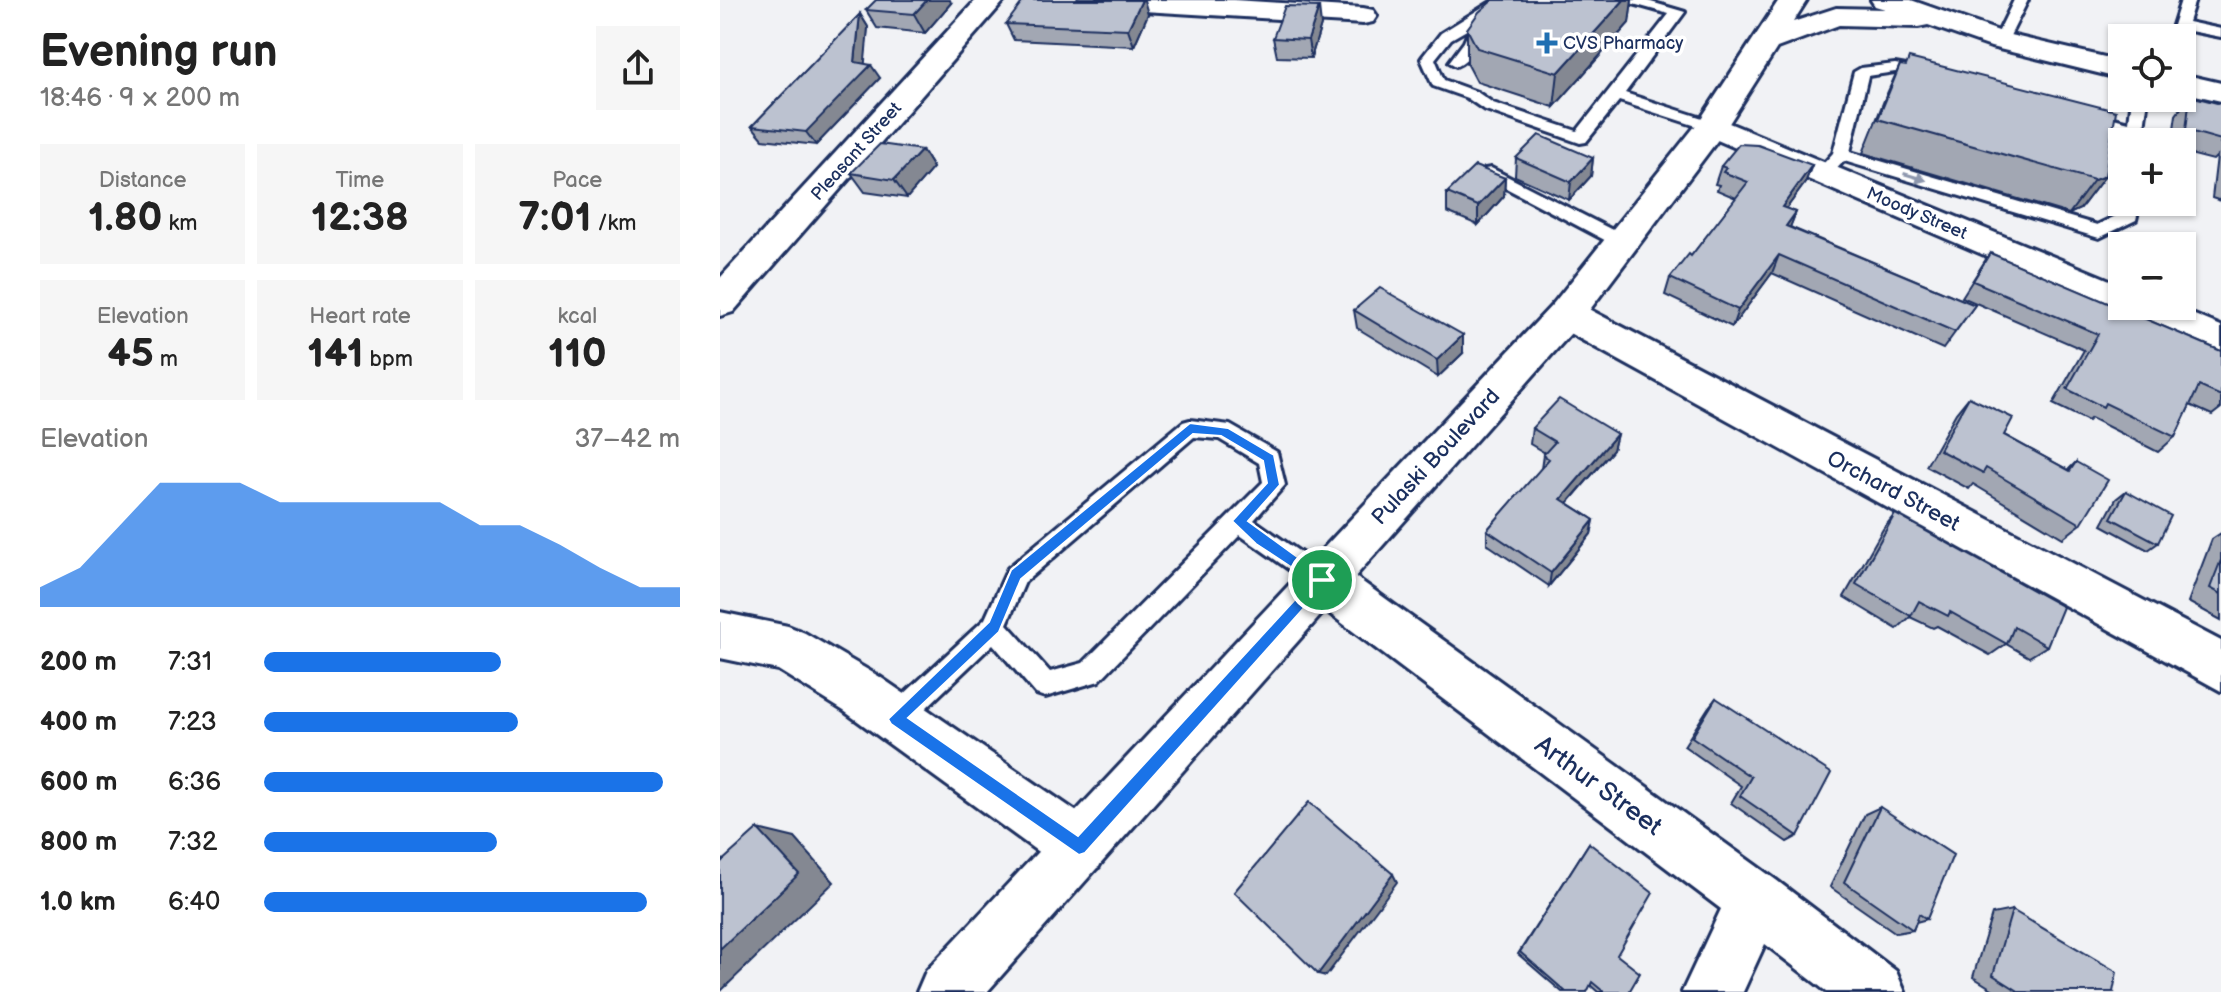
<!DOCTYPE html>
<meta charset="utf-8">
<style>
:root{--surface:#fff;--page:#f6f6f6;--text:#222;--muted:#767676;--accent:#1a73e8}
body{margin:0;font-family:"Balsamiq Sans",sans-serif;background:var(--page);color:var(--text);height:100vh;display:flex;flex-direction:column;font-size:30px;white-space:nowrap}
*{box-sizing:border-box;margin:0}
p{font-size:26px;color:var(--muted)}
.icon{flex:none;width:44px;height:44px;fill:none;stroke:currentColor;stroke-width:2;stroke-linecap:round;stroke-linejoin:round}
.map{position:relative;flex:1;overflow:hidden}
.drawer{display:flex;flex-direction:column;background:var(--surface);width:720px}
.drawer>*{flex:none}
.buttons{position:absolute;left:1388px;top:24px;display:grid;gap:16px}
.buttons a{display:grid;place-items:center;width:88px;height:88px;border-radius:0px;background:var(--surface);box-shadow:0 2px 6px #0004;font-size:40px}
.pin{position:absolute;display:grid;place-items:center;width:68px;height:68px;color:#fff;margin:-34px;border:4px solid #fff;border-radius:50%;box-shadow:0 2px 8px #0007}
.round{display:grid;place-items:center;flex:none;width:84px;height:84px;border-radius:0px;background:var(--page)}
.summary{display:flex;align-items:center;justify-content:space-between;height:136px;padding:0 40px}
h1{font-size:44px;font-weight:700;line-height:60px}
.figures{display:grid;grid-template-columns:repeat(3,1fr);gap:12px;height:136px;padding:8px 40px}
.figures div{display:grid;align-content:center;border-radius:0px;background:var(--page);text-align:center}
.figures b{font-size:40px;font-weight:700}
.figures small{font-size:22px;font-weight:400}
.figures p{font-size:22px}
.chart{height:224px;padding:16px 40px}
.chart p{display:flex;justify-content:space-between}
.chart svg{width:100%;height:144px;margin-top:8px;fill:var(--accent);opacity:.7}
ul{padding:0 40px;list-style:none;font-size:26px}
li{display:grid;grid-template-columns:128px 96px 1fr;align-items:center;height:60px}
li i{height:20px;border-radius:10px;background:var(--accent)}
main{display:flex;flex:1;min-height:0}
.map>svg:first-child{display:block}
</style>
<main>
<section class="drawer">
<div class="summary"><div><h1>Evening run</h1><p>18:46 · 9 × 200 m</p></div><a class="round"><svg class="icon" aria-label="share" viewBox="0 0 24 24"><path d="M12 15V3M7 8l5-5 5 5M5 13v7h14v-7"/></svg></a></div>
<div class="figures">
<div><p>Distance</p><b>1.80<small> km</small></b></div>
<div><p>Time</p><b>12:38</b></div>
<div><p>Pace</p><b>7:01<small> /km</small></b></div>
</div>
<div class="figures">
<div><p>Elevation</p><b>45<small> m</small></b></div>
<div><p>Heart rate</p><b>141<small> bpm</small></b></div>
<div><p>kcal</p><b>110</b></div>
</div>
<div class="chart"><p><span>Elevation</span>37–42 m</p>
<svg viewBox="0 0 160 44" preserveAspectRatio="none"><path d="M0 44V38L10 32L20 19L30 6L40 6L50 6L60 12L70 12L80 12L90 12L100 12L110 19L120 19L130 25L140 32L150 38L160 38V44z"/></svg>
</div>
<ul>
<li><b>200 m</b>7:31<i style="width:57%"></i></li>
<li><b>400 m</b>7:23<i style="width:61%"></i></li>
<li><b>600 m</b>6:36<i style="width:96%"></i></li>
<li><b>800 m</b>7:32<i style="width:56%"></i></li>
<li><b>1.0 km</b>6:40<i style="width:92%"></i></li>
</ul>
</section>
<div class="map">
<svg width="1501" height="992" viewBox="0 0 1501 992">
<rect width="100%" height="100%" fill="#f1f2f5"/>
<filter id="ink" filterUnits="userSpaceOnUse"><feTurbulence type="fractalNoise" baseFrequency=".0125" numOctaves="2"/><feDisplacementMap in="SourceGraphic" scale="16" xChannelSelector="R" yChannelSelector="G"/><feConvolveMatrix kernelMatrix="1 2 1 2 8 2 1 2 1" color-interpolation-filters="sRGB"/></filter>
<g filter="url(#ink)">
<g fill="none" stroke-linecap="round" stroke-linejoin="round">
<g stroke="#1b2f5e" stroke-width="6">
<g id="lane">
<path d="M 774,0 L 791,0 L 764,18 L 766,21 C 760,38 753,59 736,66 L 729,62 L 744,42 L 750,28 L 731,39 L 715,59 L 724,80 L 757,92 L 773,103 L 857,131 L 949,14 L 899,0 L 924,0 L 965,12 L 905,93 L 998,123 L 1000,126 L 992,131 L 899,101 L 866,142 L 860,143 L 763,109 L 747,98 L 713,86 L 701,59 L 703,56 L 721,33 Z"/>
<path d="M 1294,0 L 1308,0 L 1286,44 L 1276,44 L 1274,41 Z"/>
<path d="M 1461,0 L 1475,0 L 1468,22 L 1501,29 L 1501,37 L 1465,30 L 1462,39 L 1449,38 Z"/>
<path d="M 1175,64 L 1210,70 L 1212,73 L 1205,77 L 1175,72 L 1148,76 L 1130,152 L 1377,225 L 1402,213 L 1402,202 L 1420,202 L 1416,220 L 1379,238 L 1124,161 L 1109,177 L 1097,177 L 1095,173 L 1113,153 L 1134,72 L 1141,68 Z"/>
<path d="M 1412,98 L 1428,98 L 1422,142 L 1406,142 L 1407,132 L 1360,119 L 1358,116 L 1366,111 L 1409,122 Z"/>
<path d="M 771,168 L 908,238 L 911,242 L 908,246 L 896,246 L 765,177 L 763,173 L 765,169 Z"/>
<path d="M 470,420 L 510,425 L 557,452 L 565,485 L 534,520 L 610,573 L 614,580 L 610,587 L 602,591 L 594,587 L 520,535 L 379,681 L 325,697 L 316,694 L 273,644 L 185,728 L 176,732 L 167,728 L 163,719 L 167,710 L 265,619 L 288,568 L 463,422 ZM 474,437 L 499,439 L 539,463 L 543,482 L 363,663 L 330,672 L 287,624 L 305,582 Z"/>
</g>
</g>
<g stroke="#1b2f5e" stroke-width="6">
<g id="street">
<path d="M 256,0 L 285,0 L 13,312 L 0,316 L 0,278 Z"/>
<path d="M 359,0 L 514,0 L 643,8 L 653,10 L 657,16 L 653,22 L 643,24 L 373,8 L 363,6 Z"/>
<path d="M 992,116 L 1402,285 L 1402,306 L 1453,306 L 1501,326 L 1501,357 L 981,133 L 976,126 L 981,119 Z"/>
<path d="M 846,300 L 859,304 L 1501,641 L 1501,691 L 833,324 L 827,314 L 833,304 Z"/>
<path d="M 602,559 L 619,565 L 1056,880 L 1176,971 L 1185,992 L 1107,992 L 1045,944 L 1023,992 L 962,992 L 1001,909 L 585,595 L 579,580 L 585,565 Z"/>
<path d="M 0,612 L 68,626 L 85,633 L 160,677 L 379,827 L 387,847 L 379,867 L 359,875 L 339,867 L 124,711 L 58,670 L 0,658 Z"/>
</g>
</g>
<g stroke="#1b2f5e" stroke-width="6">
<g id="primary">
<path d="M 1059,0 L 1087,0 L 1073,22 L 1116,8 L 1165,9 L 1155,6 L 1151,0 L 1191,0 L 1290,35 L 1402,61 L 1402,79 L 1271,47 L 1208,25 L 1198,27 L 1119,25 L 1057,48 L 1003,133 L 859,324 L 267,992 L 197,992 L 206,971 L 833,304 L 980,120 Z"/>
<path d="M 1462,74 L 1501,83 L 1501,101 L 1462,92 Z"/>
</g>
</g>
<use href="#lane" fill="#fff" fill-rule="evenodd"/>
<use href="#street" fill="#fff" fill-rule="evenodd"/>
<use href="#primary" fill="#fff" fill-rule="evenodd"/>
</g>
<g fill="#a2a7b3" stroke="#1b2f5e" stroke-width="2">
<path d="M 773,0 L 912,0 L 909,23 L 834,107 L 757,82 L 747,63 L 747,29 Z"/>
<path d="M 231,3 L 205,33 L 157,28 L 146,10 Z"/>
<path d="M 140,14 L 148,27 L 144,64 L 160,78 L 96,145 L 43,139 L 32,126 Z"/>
<path d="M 428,14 L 414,46 L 294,40 L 286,24 Z"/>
<path d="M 601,25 L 591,58 L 557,57 L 553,38 Z"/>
<path d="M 1180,65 L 1385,176 L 1360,209 L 1349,214 L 1143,153 L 1165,98 Z"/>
<path d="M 1470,96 L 1501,104 L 1501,201 L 1492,198 L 1497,156 L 1493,160 L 1462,152 L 1462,142 L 1452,142 L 1456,115 Z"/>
<path d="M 202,150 L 213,168 L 187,198 L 145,192 L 131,173 Z"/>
<path d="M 796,158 L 873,158 L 871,176 L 849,200 L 795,176 Z"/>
<path d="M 1092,165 L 1085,183 L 1066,209 L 1076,212 L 1070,227 L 1255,305 L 1223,349 L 1052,273 L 1012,327 L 945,295 L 950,278 L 971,256 L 1016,198 L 997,190 L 999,185 L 995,184 L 1001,166 Z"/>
<path d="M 785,178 L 784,196 L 758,225 L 727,212 L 727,193 Z"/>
<path d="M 1270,253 L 1501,351 L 1501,408 L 1492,415 L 1470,405 L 1455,437 L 1438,452 L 1371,418 L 1368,421 L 1333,404 L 1364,350 L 1242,297 Z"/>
<path d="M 634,310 L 743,353 L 718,377 L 637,328 Z"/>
<path d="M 1249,397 L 1284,435 L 1348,470 L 1356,462 L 1361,524 L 1343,538 L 1253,484 L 1249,489 L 1206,466 L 1236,413 Z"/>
<path d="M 812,428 L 897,434 L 893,450 L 848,503 L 874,520 L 871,534 L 829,586 L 767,544 L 767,530 L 821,469 L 823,455 L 825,453 L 810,444 Z"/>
<path d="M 1406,491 L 1438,543 L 1428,550 L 1382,525 L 1396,499 Z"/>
<path d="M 1175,514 L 1327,646 L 1309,657 L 1286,644 L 1270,655 L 1217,626 L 1213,628 L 1190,617 L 1177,629 L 1124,597 L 1163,529 Z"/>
<path d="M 1501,533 L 1501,620 L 1468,602 L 1492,539 Z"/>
<path d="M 996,698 L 1078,836 L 1067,842 L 1011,803 L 1021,786 L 964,746 L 988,708 Z"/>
<path d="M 1160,807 L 1207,919 L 1196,922 L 1193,930 L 1176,933 L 1110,887 L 1145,814 Z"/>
<path d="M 869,843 L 897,955 L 909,992 L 878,992 L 870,985 L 867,992 L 842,992 L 798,954 Z"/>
<path d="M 1292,910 L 1393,992 L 1277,992 L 1253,977 L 1272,914 Z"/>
</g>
<g fill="#848892" stroke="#1b2f5e" stroke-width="2">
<path d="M 207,0 L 230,0 L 231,3 L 205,33 L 194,14 Z"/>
<path d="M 422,0 L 424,0 L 428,14 L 414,46 L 408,29 Z"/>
<path d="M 904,0 L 912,0 L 909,23 L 834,107 L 838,73 Z"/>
<path d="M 599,7 L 601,25 L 591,58 L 588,40 Z"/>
<path d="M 140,14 L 148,27 L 144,72 L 151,65 L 160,78 L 96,145 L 86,132 L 135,62 Z"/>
<path d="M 202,150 L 213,168 L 187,198 L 174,180 Z"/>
<path d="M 873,158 L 871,176 L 849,200 L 851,182 Z"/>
<path d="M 1092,165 L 1085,183 L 1055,224 L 1062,207 Z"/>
<path d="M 1385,176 L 1360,209 L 1349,214 L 1374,180 Z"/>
<path d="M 785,178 L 784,196 L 758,225 L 758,206 Z"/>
<path d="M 1076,212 L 1069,230 L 1066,226 Z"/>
<path d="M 1059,255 L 1052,273 L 1012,327 L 1018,310 Z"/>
<path d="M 743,335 L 743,353 L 718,377 L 717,360 Z"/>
<path d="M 897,434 L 893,450 L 838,514 L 841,499 Z"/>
<path d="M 874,520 L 871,534 L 829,586 L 831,573 Z"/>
<path d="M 38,829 L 75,838 L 114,882 L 0,992 L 0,949 Z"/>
<path d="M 673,874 L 677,882 L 606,976 L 598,974 Z"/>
</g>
<g fill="#bcc2d0" stroke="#1b2f5e" stroke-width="2">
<path d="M 156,0 L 207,0 L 194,14 L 146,10 Z"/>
<path d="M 304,0 L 422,0 L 408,29 L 286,24 Z"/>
<path d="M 773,0 L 904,0 L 838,73 L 757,48 L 747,29 L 759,12 Z"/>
<path d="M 565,6 L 599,7 L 588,40 L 553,38 Z"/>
<path d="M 140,14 L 135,62 L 151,65 L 86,132 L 32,126 Z"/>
<path d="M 1189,58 L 1396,111 L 1385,176 L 1374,180 L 1158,119 L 1180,65 L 1186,66 Z"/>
<path d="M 1470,96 L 1501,104 L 1501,140 L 1466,130 Z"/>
<path d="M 819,135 L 873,158 L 851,182 L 796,158 Z"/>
<path d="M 160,144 L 202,150 L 174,180 L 131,173 Z"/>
<path d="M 1019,144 L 1038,145 L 1092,165 L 1062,207 L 1076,212 L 1066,226 L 1255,305 L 1235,332 L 1059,255 L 1018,310 L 950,278 L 969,254 L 971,256 L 1028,182 L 1003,172 L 1006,168 L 1001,166 Z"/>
<path d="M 755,166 L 785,178 L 758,206 L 727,193 Z"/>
<path d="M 1270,253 L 1501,351 L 1501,396 L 1479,386 L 1455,437 L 1385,403 L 1383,407 L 1347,389 L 1378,334 L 1253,281 Z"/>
<path d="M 660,288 L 743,335 L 717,360 L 634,310 Z"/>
<path d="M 1249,397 L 1293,418 L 1284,435 L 1350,471 L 1356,462 L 1388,480 L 1361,524 L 1266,468 L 1263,473 L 1219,450 Z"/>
<path d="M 839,399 L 897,434 L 841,499 L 874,520 L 831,573 L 767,530 L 829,459 L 823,455 L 835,442 L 812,428 Z"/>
<path d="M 1406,491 L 1451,516 L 1438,543 L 1391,518 Z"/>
<path d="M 1175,514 L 1343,607 L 1327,646 L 1294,627 L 1287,644 L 1230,612 L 1228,616 L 1199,601 L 1191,616 L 1136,584 Z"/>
<path d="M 1501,560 L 1501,594 L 1490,588 Z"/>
<path d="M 996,698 L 1111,773 L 1078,836 L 1020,796 L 1031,777 L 972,737 Z"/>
<path d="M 589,802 L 673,874 L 598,974 L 514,892 Z"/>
<path d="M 1160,807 L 1233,855 L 1207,919 L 1199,914 L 1193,930 L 1124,882 Z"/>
<path d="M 38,829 L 79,874 L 0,949 L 0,863 Z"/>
<path d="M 869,843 L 933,893 L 897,955 L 920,973 L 909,992 L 884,992 L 872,982 L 867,992 L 846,992 L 800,952 Z"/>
<path d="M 1292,910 L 1397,972 L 1393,992 L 1300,992 L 1273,975 Z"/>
</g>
<defs><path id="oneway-solid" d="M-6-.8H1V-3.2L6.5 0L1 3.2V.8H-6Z" transform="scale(2)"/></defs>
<use fill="#8d97ae" href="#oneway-solid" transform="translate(1195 177) rotate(17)"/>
</g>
<path fill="#1a73e8" stroke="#fff" stroke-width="2" fill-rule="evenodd" d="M 470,423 L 508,428 L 554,455 L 560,485 L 528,521 L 609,580 L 365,853 L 359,855 L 171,724 L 168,719 L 269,622 L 291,570 ZM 473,434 L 501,436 L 543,461 L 547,483 L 512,521 L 536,544 L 592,581 L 358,836 L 188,718 L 279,632 L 301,579 Z"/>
<path fill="#1f6fb2" stroke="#fff" stroke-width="3" d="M823 31h8v8h8v8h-8v8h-8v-8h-8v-8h8z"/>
<g text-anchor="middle" stroke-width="7" stroke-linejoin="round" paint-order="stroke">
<g font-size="18" fill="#1b2f5e" stroke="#fff" text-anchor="start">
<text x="843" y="49">CVS Pharmacy</text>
</g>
<g font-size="18" fill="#1b2f5e" stroke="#fff">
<text transform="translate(136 151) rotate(-48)" y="6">Pleasant Street</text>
<text transform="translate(1197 213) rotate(23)" y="6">Moody Street</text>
</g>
<g font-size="22" fill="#1b2f5e" stroke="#fff">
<text transform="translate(715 456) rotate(-47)" y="8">Pulaski Boulevard</text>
<text transform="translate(1174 490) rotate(28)" y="8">Orchard Street</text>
</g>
<g font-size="26" fill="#1b2f5e" stroke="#fff">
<text transform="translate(879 785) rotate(36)" y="9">Arthur Street</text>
</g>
</g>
</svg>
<div class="buttons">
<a><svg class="icon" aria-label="locate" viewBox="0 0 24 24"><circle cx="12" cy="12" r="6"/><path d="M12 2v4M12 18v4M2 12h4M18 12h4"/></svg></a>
<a>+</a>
<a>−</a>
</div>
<div class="pin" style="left:602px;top:580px;background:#1e9e55"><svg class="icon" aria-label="arrive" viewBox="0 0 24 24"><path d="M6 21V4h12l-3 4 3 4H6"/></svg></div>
</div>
</main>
